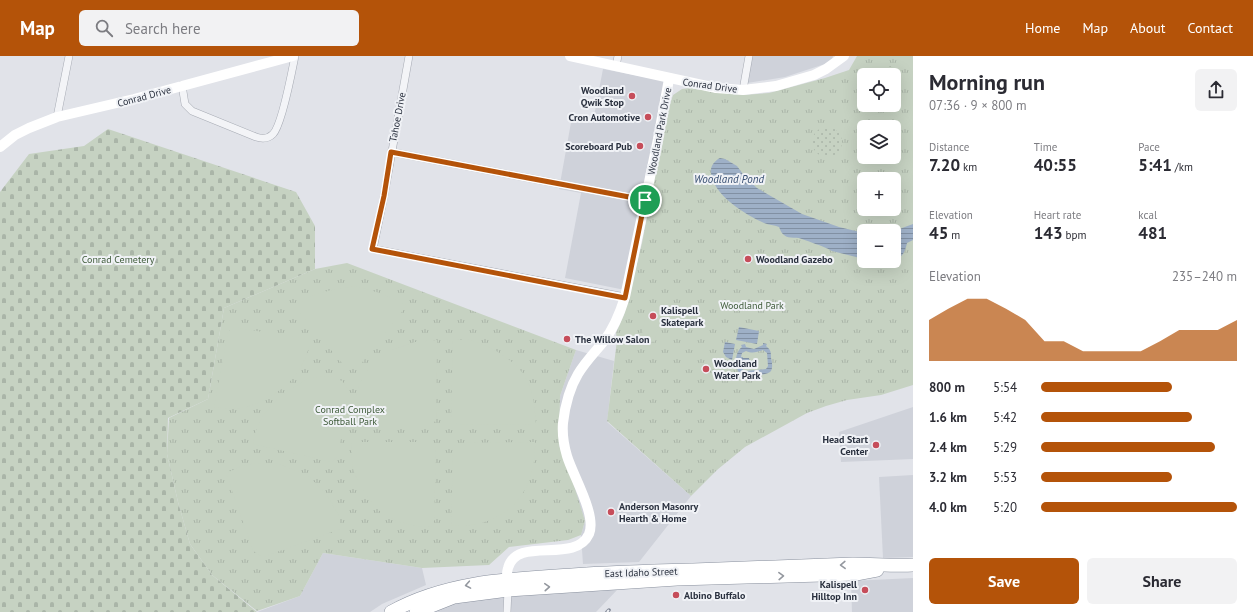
<!DOCTYPE html>
<meta charset="utf-8">
<style>
:root{--surface:#fff;--page:#f2f2f3;--text:#2b2b33;--muted:#7c7c81;--accent:#b45309}
body{margin:0;font-family:"PT Sans",sans-serif;background:var(--page);color:var(--text);height:100vh;display:flex;flex-direction:column;font-size:15px;white-space:nowrap}
*{box-sizing:border-box;margin:0}
p{font-size:13px;color:var(--muted)}
.icon{flex:none;width:22px;height:22px;fill:none;stroke:currentColor;stroke-width:2;stroke-linecap:round;stroke-linejoin:round}
.map{position:relative;flex:1;overflow:hidden}
.drawer{display:flex;flex-direction:column;background:var(--surface);width:340px}
.drawer>*{flex:none}
.fabs{position:absolute;left:857px;top:12px;display:grid;gap:8px}
.fabs a{display:grid;place-items:center;width:44px;height:44px;border-radius:6px;background:var(--surface);box-shadow:0 4px 16px #0002;font-size:20px}
.pin{position:absolute;display:grid;place-items:center;width:34px;height:34px;color:#fff;margin:-17px;border:2px solid #fff;border-radius:50%;box-shadow:0 1px 4px #0007}
.round{display:grid;place-items:center;flex:none;width:42px;height:42px;border-radius:6px;background:var(--page)}
.headline{display:flex;align-items:center;justify-content:space-between;height:68px;padding:0 16px}
h1{font-size:22px;font-weight:700;line-height:30px}
.stats{display:grid;grid-template-columns:repeat(3,1fr);gap:6px;height:68px;padding:4px 16px}
.stats div{display:grid;align-content:center}
.stats b{font-size:17px;font-weight:700}
.stats small{font-size:11px;font-weight:400}
.stats p{font-size:11px}
.chart{height:112px;padding:8px 16px}
.chart p{display:flex;justify-content:space-between}
.chart svg{width:100%;height:72px;margin-top:4px;fill:var(--accent);opacity:.7}
.action{display:flex;gap:8px;margin-top:auto;padding:8px 16px}
.action a{flex:1;height:46px;border-radius:6px;background:var(--accent);color:#fff;font-size:16px;font-weight:700;line-height:46px;text-align:center}
.action a+a{background:var(--page);color:var(--text)}
ul{padding:0 16px;list-style:none;font-size:13px}
li{display:grid;grid-template-columns:64px 48px 1fr;align-items:center;height:30px}
li i{height:10px;border-radius:5px;background:var(--accent)}
header{display:flex;align-items:center;gap:24px;box-sizing:border-box;height:56px;padding:0 20px;background:var(--accent);color:#fff}
header strong{font-size:19px}
nav{display:flex;gap:22px;margin-inline-start:auto;font-size:14px}
.search{width:280px;height:36px;background:var(--page);display:flex;align-items:center;gap:10px;box-sizing:border-box;padding:0 14px;border-radius:6px;color:var(--muted);font-size:15px}
main{display:flex;flex:1;min-height:0}
.map>svg:first-child{display:block}
</style>
<header>
<strong>Map</strong>
<div class="search"><svg class="icon" aria-label="search" viewBox="0 0 24 24"><circle cx="10" cy="10" r="6"/><path d="M15 15l6 6"/></svg>Search here</div>
<nav><a>Home</a><a>Map</a><a>About</a><a>Contact</a></nav>
</header>
<main>
<div class="map">
<svg width="913" height="556" viewBox="0 0 913 556">
<defs>
<pattern id="grass-tufts" width="24" height="20" patternUnits="userSpaceOnUse"><rect width="24" height="20" fill="#c6d2c2"/><path d="M3 7l-1-3M5 7V3M7 7l1-3M15 17l-1-3M17 17v-4M19 17l1-3" fill="none" stroke="#aab5a8"/></pattern>
<pattern id="cemetery-stones" width="16" height="16" patternUnits="userSpaceOnUse"><rect width="16" height="16" fill="#c6d2c2"/><path d="M2 7V4a2 2 0 0 1 4 0v3zM10 15v-3a2 2 0 0 1 4 0v3z" fill="#aab5a8"/></pattern>
<pattern id="garden-dots" width="8" height="8" patternUnits="userSpaceOnUse"><rect width="8" height="8" fill="#c6d2c2"/><path d="M2 2h.1M6 6h.1" fill="none" stroke="#aab5a8" stroke-width="1.8" stroke-linecap="round"/></pattern>
<pattern id="water-rules" width="6" height="5" patternUnits="userSpaceOnUse"><rect width="6" height="5" fill="#9eb0c7"/><path d="M0 2.5h6" fill="none" stroke="#8190a3"/></pattern>
</defs>
<rect width="100%" height="100%" fill="#e1e3e9"/>
<g fill="#cfd2da">
<path d="M 746,0 L 833,0 L 831,6 L 785,21 L 741,28 Z"/>
<path d="M 603,13 L 665,25 L 625,234 L 565,222 L 581,137 L 559,133 L 572,61 L 593,65 Z"/>
<path d="M 576,294 L 614,305 L 607,366 L 691,440 L 639,506 L 583,508 L 581,479 L 585,465 L 559,389 L 560,340 Z"/>
<path d="M 913,351 L 913,403 L 841,406 L 839,376 Z"/>
<path d="M 913,419 L 913,501 L 883,502 L 879,421 Z"/>
<path d="M 323,497 L 422,512 L 426,529 L 382,548 L 370,556 L 257,556 L 300,540 Z"/>
<path d="M 913,522 L 913,556 L 852,556 L 851,525 Z"/>
<path d="M 619,532 L 596,556 L 429,556 L 466,544 Z"/>
</g>
<g fill="url(#grass-tufts)" fill-rule="evenodd">
<path d="M 857,0 L 913,0 L 913,329 L 881,339 L 847,344 L 826,350 L 807,357 L 745,391 L 717,414 L 691,440 L 607,365 L 617,284 L 616,277 L 624,259 L 642,187 L 667,57 L 673,39 L 682,33 L 691,32 L 743,39 L 769,37 L 825,22 L 849,14 ZM 864,19 L 894,19 L 894,49 L 864,49 ZM 864,71 L 894,71 L 894,101 L 864,101 ZM 864,123 L 894,123 L 894,153 L 864,153 ZM 864,175 L 894,175 L 894,205 L 864,205 Z"/>
<path d="M 347,207 L 576,294 L 560,340 L 559,389 L 572,423 L 585,465 L 581,479 L 568,484 L 509,491 L 489,509 L 422,512 L 323,497 L 300,540 L 257,555 L 212,519 L 190,488 L 178,446 L 167,398 L 169,362 L 208,343 L 224,252 L 315,213 Z"/>
</g>
<path fill="url(#cemetery-stones)" d="M 108,73 L 296,136 L 315,170 L 315,213 L 224,252 L 208,343 L 168,362 L 167,398 L 178,446 L 190,488 L 212,519 L 257,556 L 0,556 L 0,136 L 29,98 L 84,90 Z"/>
<g fill="url(#garden-dots)">
<path d="M 890,10 L 896,12 C 902,18 900,24 894,28 L 894,19 L 881,19 L 883,14 Z"/>
<circle cx="827" cy="86" r="15"/>
</g>
<g fill="#c6d2c2">
<path d="M 356,230 L 383,238 L 407,249 L 357,313 L 347,313 L 295,251 C 312,236 334,233 356,230 Z"/>
<path d="M 648,249 L 661,252 L 655,286 L 641,284 Z"/>
<path d="M 233,271 L 311,284 C 304,312 293,327 268,342 C 259,347 247,352 236,353 C 229,353 221,352 214,351 L 228,276 Z"/>
<path d="M 437,284 L 436,364 L 432,369 L 353,369 L 354,347 L 360,326 L 371,309 L 392,294 L 415,286 Z"/>
<path d="M 453,284 C 458,284 464,283 469,284 C 490,289 518,305 528,326 C 534,339 535,355 536,369 L 457,368 L 451,363 Z"/>
<path d="M 329,320 L 342,325 L 349,334 L 338,400 L 332,406 L 253,388 C 256,361 276,341 299,328 C 302,326 306,323 310,322 C 316,321 323,321 329,320 Z"/>
<path d="M 352,386 L 429,386 L 436,392 L 434,471 C 419,471 400,468 387,460 C 373,453 360,430 354,416 C 351,408 352,395 352,386 Z"/>
<path d="M 535,386 C 536,424 521,455 482,467 C 473,470 461,469 451,470 L 453,391 L 456,387 Z"/>
<path d="M 256,407 L 279,408 L 307,419 L 326,437 L 340,462 L 340,473 L 263,501 L 253,495 L 226,417 L 242,410 Z"/>
</g>
<g fill="url(#water-rules)" fill-rule="evenodd">
<path d="M 720,102 L 725,103 L 737,110 L 746,122 L 757,132 L 802,158 L 839,171 L 864,177 L 864,203 L 832,195 C 828,192 805,184 799,182 C 793,181 788,183 784,179 C 781,177 780,173 779,171 C 774,169 769,169 764,167 C 746,159 713,139 711,117 C 710,111 714,105 720,102 Z"/>
<path d="M 913,168 L 913,184 L 907,187 C 905,196 903,201 894,204 L 894,175 Z"/>
<path d="M 739,271 L 759,275 L 757,288 L 736,284 Z"/>
<path d="M 725,286 L 735,288 L 732,304 L 726,301 L 723,296 Z"/>
<path d="M 763,287 L 767,288 L 766,290 C 771,294 771,296 771,302 C 772,306 773,311 771,315 C 767,320 745,321 739,317 C 735,310 734,297 742,291 L 741,289 L 745,288 L 746,291 L 754,293 L 763,289 ZM 763,294 L 767,297 L 768,310 L 766,313 L 745,315 L 743,314 L 742,311 L 750,311 L 749,302 L 743,302 L 743,301 L 741,301 L 742,297 L 746,295 C 753,298 756,296 763,294 Z"/>
</g>
<g fill="none" stroke-linecap="round" stroke-linejoin="round">
<g stroke="#a6aab3" stroke-width="8">
<g id="street">
<path d="M 409,0 L 384,140 L 373,193 L 625,241"/>
<path d="M 616,10 L 618,0"/>
<path d="M 182,29 L 185,48 L 192,55 L 256,81 C 262,83 268,83 273,78 C 282,69 292,15 295,0"/>
<path d="M 743,34 L 749,0"/>
<path d="M 57,61 L 69,0"/>
<path d="M 391,96 L 645,144"/>
<path d="M 507,556 L 508,534"/>
</g>
</g>
<g stroke="#89909e" stroke-width="14">
<g id="highway">
<path d="M 391,556 C 447,525 510,523 572,519 C 612,516 653,515 693,514 C 746,512 799,510 853,508 C 873,508 893,510 913,509"/>
<path d="M 416,556 L 454,541 L 508,534 L 677,523 L 856,518 L 877,514"/>
</g>
</g>
<use href="#street" stroke="#f3f4f7" stroke-width="7"/>
<g stroke="#fff" stroke-width="10">
<path d="M 570,0 L 716,32 L 743,34 L 776,30 L 814,19 L 826,13 L 844,0"/>
<path d="M 0,91 L 15,79 L 29,72 L 57,61 L 134,43 L 293,0"/>
<path d="M 508,530 C 507,524 506,518 508,512 C 517,479 575,509 589,478 C 597,459 573,420 567,400 C 564,390 562,379 563,367 C 565,350 569,333 578,318 C 585,306 595,296 604,285 C 614,272 620,257 625,241 L 658,83 L 669,23"/>
</g>
<use href="#highway" stroke="#fff" stroke-width="13"/>
<g stroke="#7b8291" stroke-width="3.5">
<path id="rail" d="M 607,556 L 609,554"/>
</g>
<use href="#rail" stroke="#f0f2f6" stroke-width="2" stroke-dasharray="6" stroke-linecap="butt"/>
</g>
<defs><path id="oneway-chevron" d="M-2-3.5L2.5 0L-2 3.5" fill="none" stroke-width="1.6" stroke-linecap="round" stroke-linejoin="round"/></defs>
<g stroke="#94989f">
<use href="#oneway-chevron" transform="translate(843 509) rotate(178)"/>
<use href="#oneway-chevron" transform="translate(781 520) rotate(-2)"/>
<use href="#oneway-chevron" transform="translate(468 529) rotate(170)"/>
<use href="#oneway-chevron" transform="translate(547 531) rotate(-4)"/>
</g>
<g fill="none" stroke-linecap="round" stroke-linejoin="round">
<g stroke="#fff" stroke-width="8">
<path id="route" d="M 391,96 L 645,144 L 625,242 L 372,193 L 384,140 Z"/>
</g>
<use href="#route" stroke="#b45309" stroke-width="5"/>
</g>
<g fill="#c64d5a" stroke="#f0f2f6" stroke-width="1.5">
<circle cx="632" cy="40" r="4"/>
<circle cx="648" cy="61" r="4"/>
<circle cx="640" cy="90" r="4"/>
<circle cx="748" cy="203" r="4"/>
<circle cx="653" cy="260" r="4"/>
<circle cx="567" cy="283" r="4"/>
<circle cx="706" cy="313" r="4"/>
<circle cx="876" cy="389" r="4"/>
<circle cx="611" cy="456" r="4"/>
<circle cx="865" cy="534" r="4"/>
<circle cx="676" cy="539" r="4"/>
</g>
<g text-anchor="middle" stroke-width="4" stroke-linejoin="round" paint-order="stroke">
<g font-size="10" fill="#2a313f" stroke="#f0f2f6">
<text transform="translate(710 29) rotate(8)" y="4">Conrad Drive</text>
<text transform="translate(144 40) rotate(-15)" y="4">Conrad Drive</text>
<text transform="translate(397 61) rotate(-79)" y="4">Tahoe Drive</text>
<text transform="translate(659 75) rotate(-79)" y="4">Woodland Park Drive</text>
<text transform="translate(641 516) rotate(-2)" y="4">East Idaho Street</text>
</g>
<g font-size="10" font-weight="bold" fill="#2a313f" stroke="#f0f2f6" text-anchor="start">
<text x="624" y="38" text-anchor="end">Woodland<tspan x="624" dy="12">Qwik Stop</tspan></text>
<text x="640" y="65" text-anchor="end">Cron Automotive</text>
<text x="632" y="94" text-anchor="end">Scoreboard Pub</text>
<text x="756" y="207">Woodland Gazebo</text>
<text x="661" y="258">Kalispell<tspan x="661" dy="12">Skatepark</tspan></text>
<text x="575" y="287">The Willow Salon</text>
<text x="714" y="311">Woodland<tspan x="714" dy="12">Water Park</tspan></text>
<text x="868" y="387" text-anchor="end">Head Start<tspan x="868" dy="12">Center</tspan></text>
<text x="619" y="454">Anderson Masonry<tspan x="619" dy="12">Hearth &amp; Home</tspan></text>
<text x="857" y="532" text-anchor="end">Kalispell<tspan x="857" dy="12">Hilltop Inn</tspan></text>
<text x="684" y="543">Albino Buffalo</text>
</g>
<g font-size="10" fill="#3d5a38" stroke="#f0f2f6">
<text x="118" y="207">Conrad Cemetery</text>
<text x="752" y="253">Woodland Park</text>
<text x="350" y="357">Conrad Complex<tspan x="350" dy="12">Softball Park</tspan></text>
</g>
<g font-size="11" font-style="italic" fill="#374e71" stroke="#f0f2f6">
<text x="729" y="127">Woodland Pond</text>
</g>
</g>
</svg>
<div class="fabs">
<a><svg class="icon" aria-label="locate" viewBox="0 0 24 24"><circle cx="12" cy="12" r="6"/><path d="M12 2v4M12 18v4M2 12h4M18 12h4"/></svg></a>
<a><svg class="icon" aria-label="layers" viewBox="0 0 24 24"><path d="M12 4l9 5-9 5-9-5zM3 14l9 5 9-5"/></svg></a>
<a>+</a>
<a>−</a>
</div>
<div class="pin" style="left:645px;top:144px;background:#1e9e55"><svg class="icon" aria-label="arrive" viewBox="0 0 24 24"><path d="M6 21V4h12l-3 4 3 4H6"/></svg></div>
</div>
<section class="drawer">
<div class="headline"><div><h1>Morning run</h1><p>07:36 · 9 × 800 m</p></div><a class="round"><svg class="icon" aria-label="share" viewBox="0 0 24 24"><path d="M12 15V3M7 8l5-5 5 5M5 13v7h14v-7"/></svg></a></div>
<div class="stats">
<div><p>Distance</p><b>7.20<small> km</small></b></div>
<div><p>Time</p><b>40:55</b></div>
<div><p>Pace</p><b>5:41<small> /km</small></b></div>
</div>
<div class="stats">
<div><p>Elevation</p><b>45<small> m</small></b></div>
<div><p>Heart rate</p><b>143<small> bpm</small></b></div>
<div><p>kcal</p><b>481</b></div>
</div>
<div class="chart"><p><span>Elevation</span>235–240 m</p>
<svg viewBox="0 0 160 44" preserveAspectRatio="none"><path d="M0 44V19L10 12L20 6L30 6L40 12L50 19L60 32L70 32L80 38L90 38L100 38L110 38L120 32L130 25L140 25L150 25L160 19V44z"/></svg>
</div>
<ul>
<li><b>800 m</b>5:54<i style="width:67%"></i></li>
<li><b>1.6 km</b>5:42<i style="width:77%"></i></li>
<li><b>2.4 km</b>5:29<i style="width:89%"></i></li>
<li><b>3.2 km</b>5:53<i style="width:67%"></i></li>
<li><b>4.0 km</b>5:20<i style="width:100%"></i></li>
</ul>
<div class="action"><a>Save</a><a>Share</a></div>
</section>
</main>
